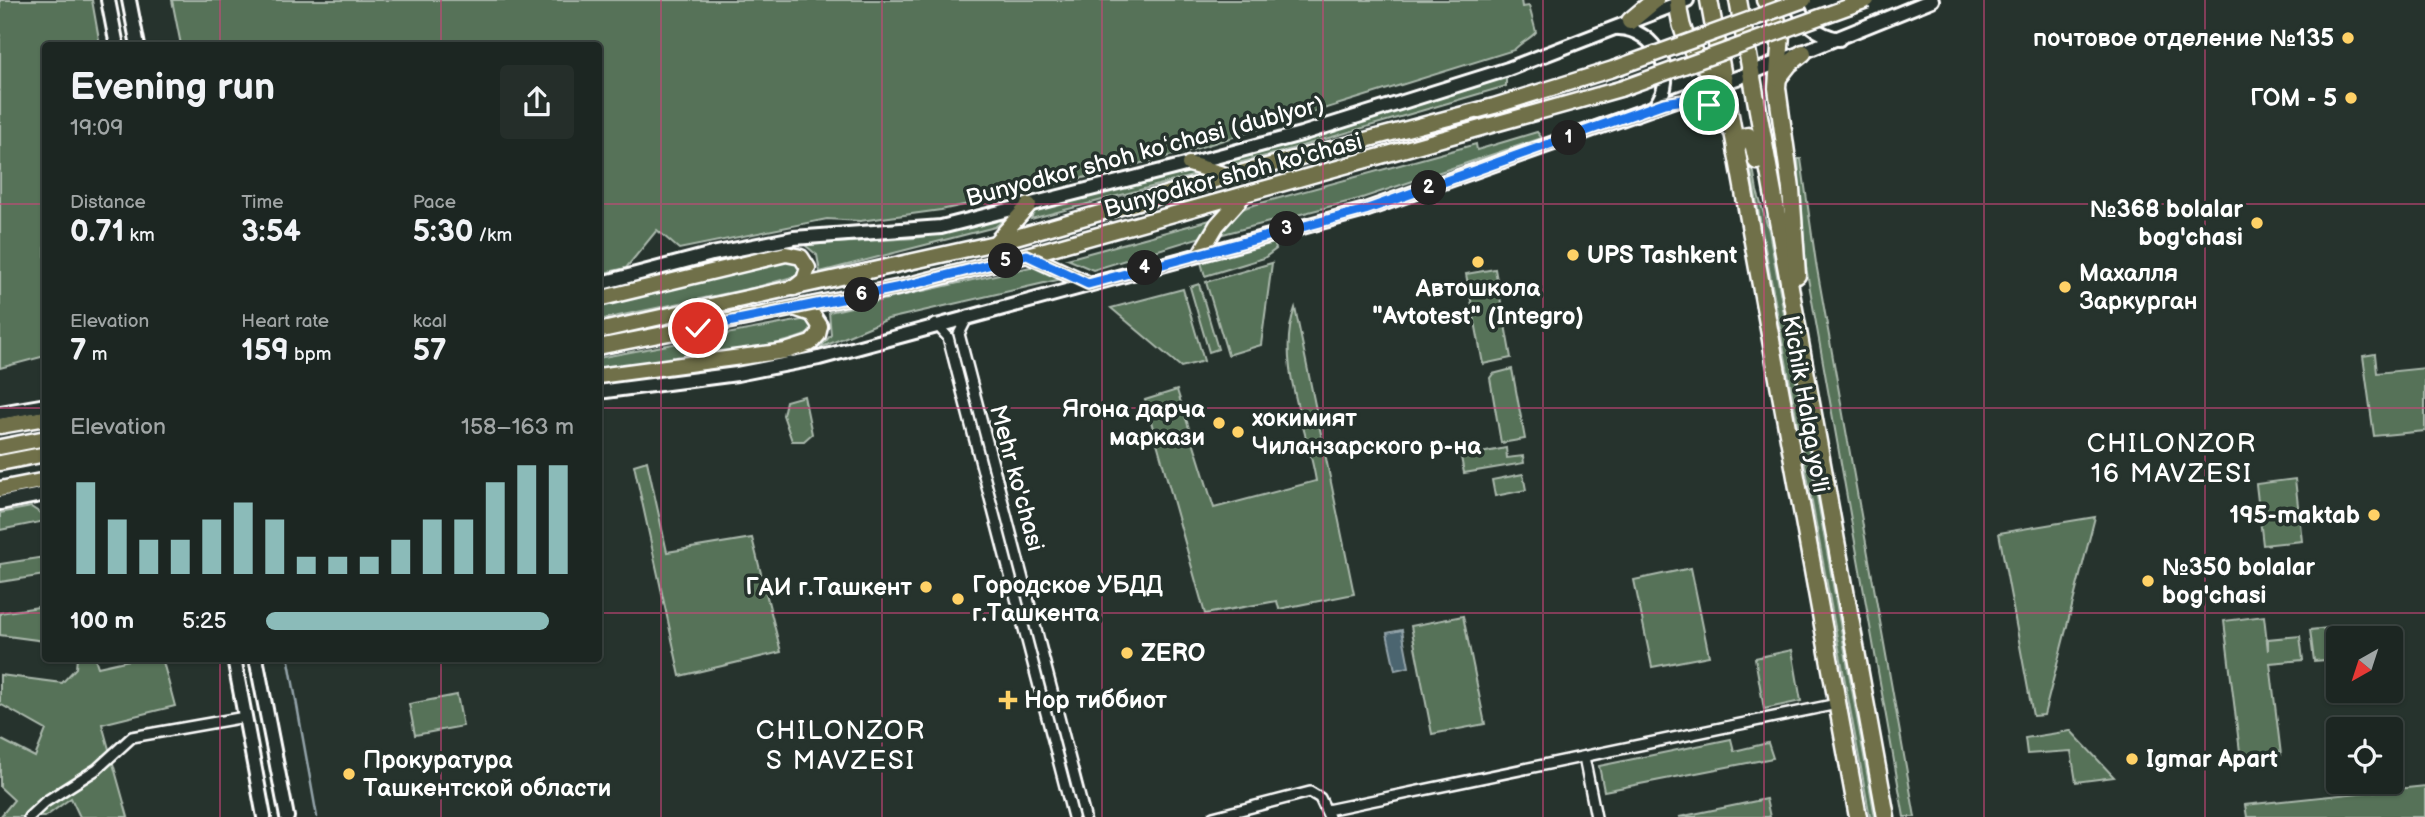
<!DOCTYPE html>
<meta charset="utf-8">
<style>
:root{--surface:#1c2622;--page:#252e2a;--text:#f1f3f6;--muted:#a0a5a5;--line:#3a4340;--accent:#8bbbb9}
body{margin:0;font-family:"Balsamiq Sans",sans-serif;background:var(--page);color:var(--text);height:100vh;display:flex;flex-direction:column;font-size:26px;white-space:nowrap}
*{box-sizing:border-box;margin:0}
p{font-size:23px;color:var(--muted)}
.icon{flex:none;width:38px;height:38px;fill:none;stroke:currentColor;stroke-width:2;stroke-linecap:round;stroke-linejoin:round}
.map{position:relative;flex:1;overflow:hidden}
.sheet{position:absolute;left:42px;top:42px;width:560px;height:620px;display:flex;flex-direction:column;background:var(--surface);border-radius:7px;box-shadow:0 2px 5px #0004,0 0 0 2px var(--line)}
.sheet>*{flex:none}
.needle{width:46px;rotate:219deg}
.fabs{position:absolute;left:2326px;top:626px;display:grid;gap:14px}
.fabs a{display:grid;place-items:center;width:77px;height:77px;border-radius:7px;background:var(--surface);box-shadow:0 2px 5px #0004,0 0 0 2px var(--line);font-size:35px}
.pin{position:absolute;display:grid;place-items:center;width:60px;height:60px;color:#fff;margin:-30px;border:4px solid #fff;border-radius:50%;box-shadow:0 2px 7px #0007}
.km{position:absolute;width:35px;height:35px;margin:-18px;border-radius:50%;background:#222;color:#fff;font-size:19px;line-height:35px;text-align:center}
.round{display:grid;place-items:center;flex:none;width:74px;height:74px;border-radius:7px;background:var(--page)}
.headline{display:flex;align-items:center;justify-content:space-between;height:119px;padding:0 28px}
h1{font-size:38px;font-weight:700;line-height:52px}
.metrics{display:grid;grid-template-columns:repeat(3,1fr);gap:10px;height:119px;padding:7px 28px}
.metrics div{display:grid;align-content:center}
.metrics b{font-size:30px;font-weight:700}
.metrics small{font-size:19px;font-weight:400}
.metrics p{font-size:19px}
.chart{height:196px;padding:14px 28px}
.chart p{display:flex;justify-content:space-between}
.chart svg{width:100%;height:126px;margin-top:7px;stroke:var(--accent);stroke-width:6}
ul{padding:0 28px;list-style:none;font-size:23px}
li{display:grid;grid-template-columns:112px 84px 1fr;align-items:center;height:52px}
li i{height:18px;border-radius:9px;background:var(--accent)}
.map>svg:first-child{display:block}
</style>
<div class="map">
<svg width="2425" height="817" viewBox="0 0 2425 817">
<rect width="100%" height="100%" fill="#26332d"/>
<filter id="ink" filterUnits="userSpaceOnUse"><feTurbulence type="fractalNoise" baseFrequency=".0143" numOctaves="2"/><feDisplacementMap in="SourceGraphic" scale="14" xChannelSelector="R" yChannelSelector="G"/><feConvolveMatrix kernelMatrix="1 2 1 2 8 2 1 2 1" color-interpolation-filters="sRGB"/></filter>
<g filter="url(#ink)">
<g fill="#567258" stroke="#aab8ac" stroke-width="2">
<path d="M 0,0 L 92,0 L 100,45 L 46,46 L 45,356 L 0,368 Z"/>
<path d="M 172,0 L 1521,0 L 1522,7 L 1529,6 L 1536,32 C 1529,40 1521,42 1514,50 L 1185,152 L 1055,185 L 941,210 L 860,221 L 827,219 L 679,249 L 657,230 L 626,268 L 599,274 L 598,46 L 181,45 Z"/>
<path d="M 1506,72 L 1506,86 L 1281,152 L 1234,164 L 1220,159 Z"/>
<path d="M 1537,132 L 1542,138 L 1359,199 L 1219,235 L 1237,211 L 1250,206 L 1476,144 L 1477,150 Z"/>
<path d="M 1746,144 L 1749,144 L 1757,191 L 1769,231 L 1875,817 L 1870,817 Z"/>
<path d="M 1798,159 L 1801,159 L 1816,263 L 1915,817 L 1904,817 L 1806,267 Z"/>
<path d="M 1186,169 L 1200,174 L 1031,219 L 1034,211 Z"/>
<path d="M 1006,218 L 995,227 L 820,272 L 817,255 L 805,245 L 915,238 Z"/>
<path d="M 1214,219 L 1201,237 L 1093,270 L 1067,259 Z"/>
<path d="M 1273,239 L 1276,249 L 1264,258 L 1205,276 L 1200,259 Z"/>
<path d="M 796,259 L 803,264 L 799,275 L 757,287 L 599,320 L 599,306 L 689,280 Z"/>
<path d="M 1272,263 L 1261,345 L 1228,355 L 1206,282 Z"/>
<path d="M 1035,266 L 1066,278 L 888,319 L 820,348 L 831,335 L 829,312 Z"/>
<path d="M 1495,269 L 1511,358 L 1483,364 L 1466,274 Z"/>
<path d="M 1199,284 L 1218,349 L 1209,352 L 1190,287 Z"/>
<path d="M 1183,289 L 1204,361 L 1181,367 L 1111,308 Z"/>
<path d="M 1295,308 L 1354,594 L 1279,609 L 1277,601 L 1205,614 L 1145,400 L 1177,390 L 1214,508 L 1316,481 C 1307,425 1275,363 1295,308 Z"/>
<path d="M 807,319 L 815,329 C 795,350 636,363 599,368 L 598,358 Z"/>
<path d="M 2375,354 L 2377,373 L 2425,368 L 2425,431 L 2374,436 L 2363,356 Z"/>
<path d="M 1512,369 L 1525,439 L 1501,443 L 1490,378 L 1493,374 Z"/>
<path d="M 804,396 L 812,434 L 804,441 L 792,441 L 783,415 L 786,401 Z"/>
<path d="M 1506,448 L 1507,458 L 1523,456 L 1524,463 L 1464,473 L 1461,457 Z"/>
<path d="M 647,461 L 667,552 L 752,538 L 781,652 L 680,676 L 634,465 Z"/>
<path d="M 1523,474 L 1526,490 L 1495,496 L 1492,480 Z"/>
<path d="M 2295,479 L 2302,541 L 2263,545 L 2256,484 Z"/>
<path d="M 31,507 L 45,516 L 45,521 L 0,530 L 0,513 Z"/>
<path d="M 2095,517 L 2044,715 L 2033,716 L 1999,533 Z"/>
<path d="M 45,557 L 45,575 L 0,582 L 0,564 Z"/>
<path d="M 1691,568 L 1709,656 L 1652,667 L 1634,580 Z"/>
<path d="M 45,606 L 45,641 L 0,635 L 0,613 Z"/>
<path d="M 1463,616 L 1485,724 L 1432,734 L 1411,626 Z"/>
<path d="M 2264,616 L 2268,651 L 2268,639 L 2300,636 L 2303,660 L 2270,663 L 2281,755 L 2241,760 L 2224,621 Z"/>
<path d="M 2338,627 L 2338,659 L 2314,661 L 2310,630 Z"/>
<path d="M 1792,650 L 1801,701 L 1764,709 L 1755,658 Z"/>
<path d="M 77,658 L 95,658 L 98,667 L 138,658 L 162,658 L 175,706 L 102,724 L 128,817 L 80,817 L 71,798 L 45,817 L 0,817 L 14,800 L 0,787 L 0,739 L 35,757 L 46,730 L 0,704 L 0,675 L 62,683 L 76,668 Z"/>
<path d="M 457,695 L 463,726 L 415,735 L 409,704 Z"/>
<path d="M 2070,731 L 2071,731 L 2114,777 L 2076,782 L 2071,751 L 2027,754 L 2025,738 Z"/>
<path d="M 1731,739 L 1734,751 L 1768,743 L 1773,758 L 1604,791 L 1599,766 Z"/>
<path d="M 2425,786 L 2425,817 L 2247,817 L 2245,805 Z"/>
<path d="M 1766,799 L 1770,817 L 1679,817 Z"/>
</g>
<path fill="#4b6570" stroke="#93a3a9" stroke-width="2" d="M 1402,630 L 1409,667 L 1395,670 L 1387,633 Z"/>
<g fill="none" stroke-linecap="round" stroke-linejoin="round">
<path stroke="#93a3a9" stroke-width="2.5" d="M 289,661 L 317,817"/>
<g stroke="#fff" stroke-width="14">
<g id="street">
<path d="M 968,316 L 959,334 L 1085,817"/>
<path d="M 936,324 L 948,337 L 1073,817"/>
<path d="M 1584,757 L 1596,817"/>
<path d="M 1327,810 L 1837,704"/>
<path d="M 29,817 L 45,802 L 97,769 L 132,737 L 245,717"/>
<path d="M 1213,817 L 1310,792 L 1320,798 L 1329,817"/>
</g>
</g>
<g stroke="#fff" stroke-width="18">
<g id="secondary">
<path d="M 108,0 L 117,46"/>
<path d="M 129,0 L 138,46"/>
<path d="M 1795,0 C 1801,22 1818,35 1839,39"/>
<path d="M 1618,28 C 1656,29 1680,76 1655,106"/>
<path d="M 1685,100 L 1709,105 L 1730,131"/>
<path d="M 598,284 L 712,254 L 794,238 L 941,227 L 1189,164 L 1301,134 L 1508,69 L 1687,0"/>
<path d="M 598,392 L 737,374 L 819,358 L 1365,210 L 1751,73 L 1932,0"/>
<path d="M 0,413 L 46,405"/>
<path d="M 0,503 L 46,494"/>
<path d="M 234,658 L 264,817"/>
<path d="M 256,658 L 287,817"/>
</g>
</g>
<g stroke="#fff" stroke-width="19">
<g id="primary">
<path d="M 1189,164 L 1229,176"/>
<path d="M 995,243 L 1029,205"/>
<path d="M 1201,252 L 1217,225 L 1244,195"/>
<path d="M 1027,255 L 1089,284"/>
<path d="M 598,299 L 786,254 L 801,257 L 808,268 L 804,280 L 794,288"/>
<path d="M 598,331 L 995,243 L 1229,176 L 1494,106 L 1613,69"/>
<path d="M 598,347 L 901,287 L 1027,255 L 1620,89"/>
<path d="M 598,376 L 786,351 L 811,343 L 818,335 L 820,326 L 812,314 L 797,309"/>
<path d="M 0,426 L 46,418"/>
<path d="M 0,447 L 46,438"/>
<path d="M 0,463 L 46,454"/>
<path d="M 0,489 L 46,480"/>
</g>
</g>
<g stroke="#fff" stroke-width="21">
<g id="highway">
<path d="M 1678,0 C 1679,35 1695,64 1724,82"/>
<path d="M 1709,0 L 1858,817"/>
<path d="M 1738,0 L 1886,817"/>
<path d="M 1765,0 L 1775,15 L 1781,34 L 1777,88 L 1791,189 L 1797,275"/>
<path d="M 1630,21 L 1655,0"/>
<path d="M 1778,78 L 1789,64 L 1803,53"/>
<path d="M 1736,150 L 1741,138 L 1748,136 L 1753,143 L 1757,161"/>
</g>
</g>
<use href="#street" stroke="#26332d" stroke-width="9"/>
<use href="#secondary" stroke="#26332d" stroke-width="12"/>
<use href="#primary" stroke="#6f704a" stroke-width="14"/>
<use href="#highway" stroke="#6f704a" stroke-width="16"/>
<g stroke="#fff" stroke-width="19" stroke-linecap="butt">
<g id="primary-bridge">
<path d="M 1613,69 L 1804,0"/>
<path d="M 1620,89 L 1867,0"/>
</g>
</g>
<use href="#primary-bridge" stroke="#6f704a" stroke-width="14"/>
</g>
</g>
<g fill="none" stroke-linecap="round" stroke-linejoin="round" filter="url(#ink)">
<g stroke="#fff" stroke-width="14">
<path id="route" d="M 698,328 L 901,287 L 1027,255 L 1088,284 L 1365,210 L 1664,103 L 1691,99 L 1709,105"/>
</g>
<use href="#route" stroke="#1a73e8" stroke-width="9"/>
</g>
<path fill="none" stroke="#ce467c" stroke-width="2" stroke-opacity="0.55" d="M 220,0 L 220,46M 441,0 L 441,46M 661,0 L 661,817M 882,0 L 882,817M 1102,0 L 1102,817M 1323,0 L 1323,817M 1543,0 L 1543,817M 1764,0 L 1764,817M 1984,0 L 1984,817M 2205,0 L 2205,817M 0,204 L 46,204M 598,204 L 2425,204M 0,408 L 46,408M 598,408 L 2425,408M 0,613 L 46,613M 598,613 L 2425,613M 220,658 L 220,817M 441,658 L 441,817"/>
<g fill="#ffd166" stroke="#26332d" stroke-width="2.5">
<circle cx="2348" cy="38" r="7"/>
<circle cx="2351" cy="98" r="7"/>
<circle cx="2257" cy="223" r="7"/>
<circle cx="1573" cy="255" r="7"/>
<circle cx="1478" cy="262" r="7"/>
<circle cx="2065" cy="287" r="7"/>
<circle cx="1219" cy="423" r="7"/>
<circle cx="1238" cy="432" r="7"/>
<circle cx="2374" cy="515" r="7"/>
<circle cx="2148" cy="581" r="7"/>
<circle cx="926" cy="587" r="7"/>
<circle cx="958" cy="599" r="7"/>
<circle cx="1127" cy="653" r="7"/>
<path d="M1004.5 689.5h7v7h7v7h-7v7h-7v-7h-7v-7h7z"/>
<circle cx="2132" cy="759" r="7"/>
<circle cx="349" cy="774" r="7"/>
</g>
<g text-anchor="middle" stroke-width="7" stroke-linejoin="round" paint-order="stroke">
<g font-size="24" font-weight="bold" fill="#fff" stroke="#26332d" text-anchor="start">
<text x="2334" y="46" text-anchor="end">почтовое отделение №135</text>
<text x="2337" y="106" text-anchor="end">ГОМ - 5</text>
<text x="2243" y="217" text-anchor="end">№368 bolalar<tspan x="2243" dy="28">bog'chasi</tspan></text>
<text x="1587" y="263">UPS Tashkent</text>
<text x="2079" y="281">Махалля<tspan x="2079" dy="28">Заркурган</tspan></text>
<text x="1478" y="296" text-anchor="middle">Автошкола<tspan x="1478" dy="28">"Avtotest" (Integro)</tspan></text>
<text x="1205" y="417" text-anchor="end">Ягона дарча<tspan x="1205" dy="28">маркази</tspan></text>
<text x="1252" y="426">хокимият<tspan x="1252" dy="28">Чиланзарского р-на</tspan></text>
<text x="2360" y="523" text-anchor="end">195-maktab</text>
<text x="2162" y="575">№350 bolalar<tspan x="2162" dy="28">bog'chasi</tspan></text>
<text x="972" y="593">Городское УБДД<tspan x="972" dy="28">г.Ташкента</tspan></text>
<text x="912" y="595" text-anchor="end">ГАИ г.Ташкент</text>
<text x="1141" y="661">ZERO</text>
<text x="1024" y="708">Нор тиббиот</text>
<text x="2146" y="767">Igmar Apart</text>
<text x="363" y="768">Прокуратура<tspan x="363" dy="28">Ташкентской области</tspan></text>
</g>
<g font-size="24" fill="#fff" stroke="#26332d">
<text transform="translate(1145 151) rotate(-15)" y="8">Bunyodkor shoh koʻchasi (dublyor)</text>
<text transform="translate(1233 175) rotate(-15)" y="8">Bunyodkor shoh ko'chasi</text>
<text transform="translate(1806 404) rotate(80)" y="8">Kichik Halqa yo'li</text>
<text transform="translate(1017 478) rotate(75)" y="8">Mehr ko'chasi</text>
</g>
<g font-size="26" letter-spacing="2" fill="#fff" stroke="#26332d">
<text x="2172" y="452">CHILONZOR<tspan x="2172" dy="30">16 MAVZESI</tspan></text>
<text x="841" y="739">CHILONZOR<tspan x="841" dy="30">S MAVZESI</tspan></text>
</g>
</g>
</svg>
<div class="fabs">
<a><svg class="needle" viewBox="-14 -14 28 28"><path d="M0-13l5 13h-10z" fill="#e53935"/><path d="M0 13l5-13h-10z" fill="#a0a5a5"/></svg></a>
<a><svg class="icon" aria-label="locate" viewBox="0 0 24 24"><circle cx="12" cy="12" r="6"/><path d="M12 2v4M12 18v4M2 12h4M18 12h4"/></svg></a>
</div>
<div class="pin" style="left:1709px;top:105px;background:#1e9e55"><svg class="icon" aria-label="arrive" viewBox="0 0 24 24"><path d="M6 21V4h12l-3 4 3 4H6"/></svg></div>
<div class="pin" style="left:698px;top:328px;background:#d93025"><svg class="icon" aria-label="check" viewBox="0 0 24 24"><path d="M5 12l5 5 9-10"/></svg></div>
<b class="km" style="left:1569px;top:138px">1</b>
<b class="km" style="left:1429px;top:188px">2</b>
<b class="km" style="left:1287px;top:229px">3</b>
<b class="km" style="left:1145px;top:268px">4</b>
<b class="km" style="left:1006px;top:261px">5</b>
<b class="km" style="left:862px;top:295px">6</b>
<section class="sheet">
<div class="headline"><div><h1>Evening run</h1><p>19:09</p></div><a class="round"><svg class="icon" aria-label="share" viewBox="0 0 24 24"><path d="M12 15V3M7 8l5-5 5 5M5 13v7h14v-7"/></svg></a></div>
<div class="metrics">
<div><p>Distance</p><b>0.71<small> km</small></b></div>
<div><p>Time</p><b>3:54</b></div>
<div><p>Pace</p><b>5:30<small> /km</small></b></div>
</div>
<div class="metrics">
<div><p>Elevation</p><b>7<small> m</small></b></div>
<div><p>Heart rate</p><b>159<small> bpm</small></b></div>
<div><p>kcal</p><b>57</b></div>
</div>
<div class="chart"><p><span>Elevation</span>158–163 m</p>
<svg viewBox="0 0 160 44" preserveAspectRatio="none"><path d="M5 44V12M15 44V25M25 44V32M35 44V32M45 44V25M55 44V19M65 44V25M75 44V38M85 44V38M95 44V38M105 44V32M115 44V25M125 44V25M135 44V12M145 44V6M155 44V6"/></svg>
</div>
<ul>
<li><b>100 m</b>5:25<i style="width:92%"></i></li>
</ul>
</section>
</div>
